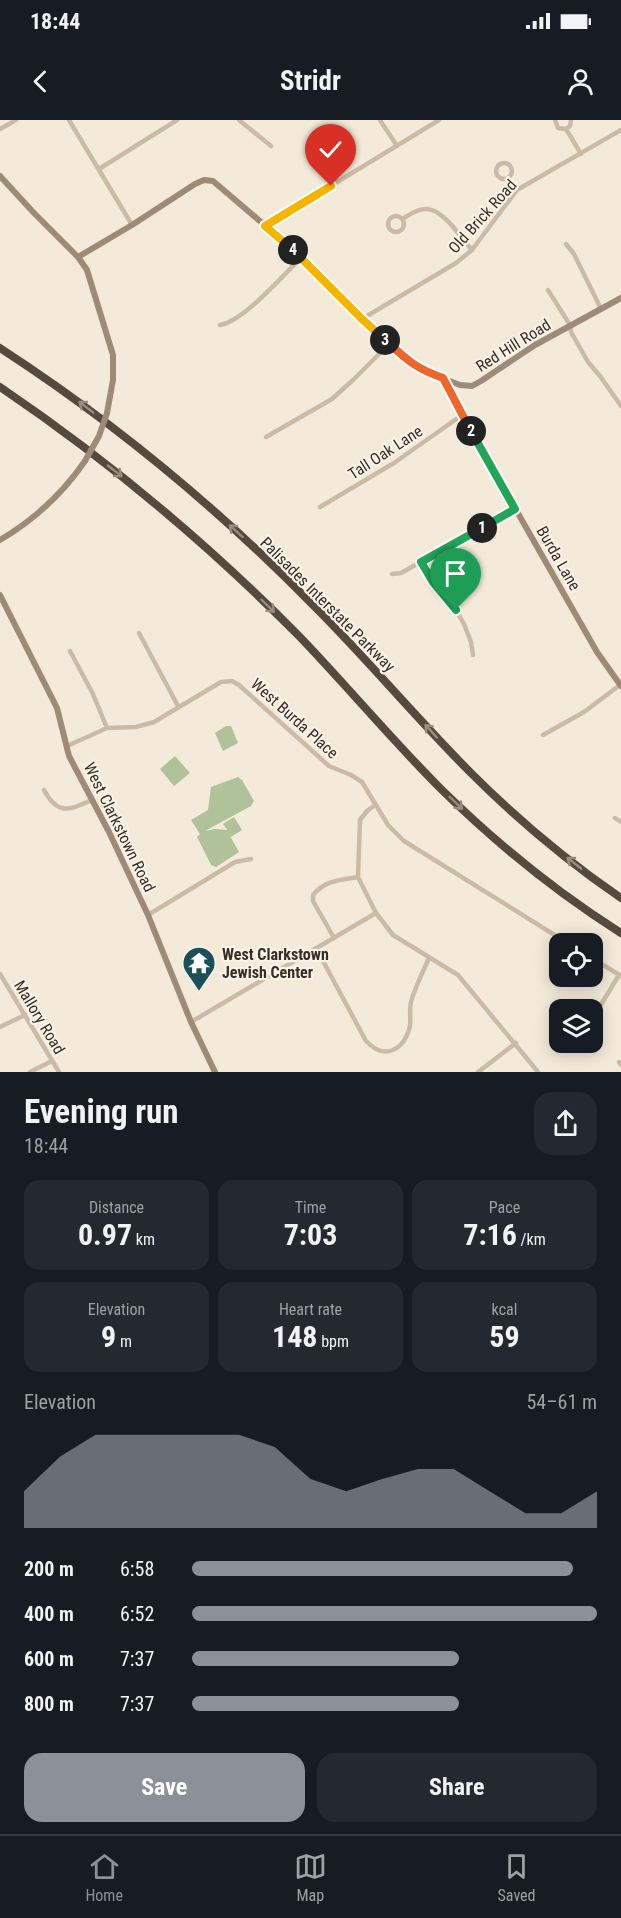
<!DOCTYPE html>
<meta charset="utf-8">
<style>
:root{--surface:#171b24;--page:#242831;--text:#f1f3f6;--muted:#9ea1a6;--line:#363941;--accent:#8c9099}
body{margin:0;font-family:"Roboto Condensed",sans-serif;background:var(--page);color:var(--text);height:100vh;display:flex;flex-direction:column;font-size:22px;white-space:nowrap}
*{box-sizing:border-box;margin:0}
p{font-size:20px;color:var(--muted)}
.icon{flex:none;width:33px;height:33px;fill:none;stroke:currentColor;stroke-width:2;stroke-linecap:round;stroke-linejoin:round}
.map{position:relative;height:952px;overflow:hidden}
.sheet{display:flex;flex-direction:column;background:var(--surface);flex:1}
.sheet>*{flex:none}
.controls{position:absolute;left:549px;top:813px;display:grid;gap:12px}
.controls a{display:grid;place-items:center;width:54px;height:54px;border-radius:12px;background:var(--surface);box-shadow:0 3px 15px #0003;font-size:30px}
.pin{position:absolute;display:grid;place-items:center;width:51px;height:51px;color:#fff;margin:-62px -26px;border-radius:50% 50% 50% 0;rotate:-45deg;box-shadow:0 0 6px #0007}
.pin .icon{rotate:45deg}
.km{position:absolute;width:30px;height:30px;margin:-15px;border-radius:50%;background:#222;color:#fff;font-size:16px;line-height:30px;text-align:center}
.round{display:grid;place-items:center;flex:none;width:63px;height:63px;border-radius:18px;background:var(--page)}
.summary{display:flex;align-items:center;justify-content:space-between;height:102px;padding:0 24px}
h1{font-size:33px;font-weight:700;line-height:45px}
.figures{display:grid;grid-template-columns:repeat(3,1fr);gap:9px;height:102px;padding:6px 24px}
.figures div{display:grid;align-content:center;border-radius:15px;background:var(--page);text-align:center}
.figures b{font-size:30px;font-weight:700}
.figures small{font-size:16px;font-weight:400}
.figures p{font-size:16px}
.chart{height:168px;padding:12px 24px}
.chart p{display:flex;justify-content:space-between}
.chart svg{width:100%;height:108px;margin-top:6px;fill:var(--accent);opacity:.7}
.cta{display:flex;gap:12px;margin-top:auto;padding:12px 24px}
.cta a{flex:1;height:69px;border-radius:18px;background:var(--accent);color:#fff;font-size:24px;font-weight:700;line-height:69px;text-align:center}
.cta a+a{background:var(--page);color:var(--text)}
ul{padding:0 24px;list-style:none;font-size:20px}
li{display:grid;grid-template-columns:96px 72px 1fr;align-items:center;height:45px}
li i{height:15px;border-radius:8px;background:var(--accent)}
.status{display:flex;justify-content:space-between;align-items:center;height:42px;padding:0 30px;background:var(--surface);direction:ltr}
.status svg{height:16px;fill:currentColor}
header{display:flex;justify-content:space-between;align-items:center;height:78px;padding:0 24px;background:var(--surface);font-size:27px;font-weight:700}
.menu{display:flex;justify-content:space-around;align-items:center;height:84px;border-top:2px solid var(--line);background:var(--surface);font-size:16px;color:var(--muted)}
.menu a{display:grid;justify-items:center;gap:3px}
.menu .current{color:var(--accent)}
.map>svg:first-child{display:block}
</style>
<div class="status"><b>18:44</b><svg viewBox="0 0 49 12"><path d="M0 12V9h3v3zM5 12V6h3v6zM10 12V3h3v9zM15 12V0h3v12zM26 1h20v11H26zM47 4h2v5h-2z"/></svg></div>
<header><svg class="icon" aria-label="back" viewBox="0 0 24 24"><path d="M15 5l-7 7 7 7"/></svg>Stridr<svg class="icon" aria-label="person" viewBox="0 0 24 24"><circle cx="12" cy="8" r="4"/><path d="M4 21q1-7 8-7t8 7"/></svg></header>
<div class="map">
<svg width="621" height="952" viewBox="0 0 621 952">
<rect width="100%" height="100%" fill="#f3eada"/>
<g fill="#b0c29a">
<path d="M 226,606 L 231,606 L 238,623 L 223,631 L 215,613 Z"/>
<path d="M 175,636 L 190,653 L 174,666 L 160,649 Z"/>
<path d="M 238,657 L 242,660 L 254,681 L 251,686 L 205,711 L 215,709 L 227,710 L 223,704 L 234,697 L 242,710 L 231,717 L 229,714 L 239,732 L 216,747 L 211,745 L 197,717 L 200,714 L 191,700 L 208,690 L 211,667 Z"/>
</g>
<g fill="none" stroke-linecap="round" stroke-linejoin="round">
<g stroke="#cbbba6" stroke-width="4.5">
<path d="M 69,0 L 132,105"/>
<path d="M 239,0 L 271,26"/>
<path d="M 380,0 L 397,26"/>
<path d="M 555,0 L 558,8 L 566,9"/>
<path d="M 0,9 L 16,0"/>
<path d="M 566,9 L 581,34"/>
<path d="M 566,9 L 570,6 L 571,0"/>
<circle cx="504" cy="51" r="8"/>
<path d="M 99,49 L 177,0"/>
<circle cx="396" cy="104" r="8"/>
<path d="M 402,99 C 409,95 417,89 425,89 C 442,87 461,118 472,130"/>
<path d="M 265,106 L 439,0"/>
<path d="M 566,124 L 574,134 L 601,189"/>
<path d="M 548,170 L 570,205 L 571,212 L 588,242 L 600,256 L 621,286"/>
<path d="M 362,199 L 456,143 L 472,130 L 517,70 L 621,10"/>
<path d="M 220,205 C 243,202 284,154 302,137"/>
<path d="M 266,317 L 332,279 L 353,260 L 389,224"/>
<path d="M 320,387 L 394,343 L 462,295"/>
<path d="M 421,442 L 433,462 L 456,490 L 464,504 L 471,522 L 473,535"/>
<path d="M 392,454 L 401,453 L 515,389"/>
<path d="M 139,513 L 178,586"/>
<path d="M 70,531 L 93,574 L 107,608"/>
<path d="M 543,615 L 584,592 L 620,565"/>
<path d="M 67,626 L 107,608 L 136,607 L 154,602 L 221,562 L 232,561 L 239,565 L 329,646 L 351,655 L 362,662 L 388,705 L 404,721 L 569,824"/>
<path d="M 44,670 C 58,696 69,690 92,680"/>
<path d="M 375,685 L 367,691 L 360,700 L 358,757 L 376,793 L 393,815 L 458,855 L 538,952"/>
<path d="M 615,698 L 621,702"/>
<path d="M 148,795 L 235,742 L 251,739"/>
<path d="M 334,818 L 313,781 L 313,775 C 325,760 340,760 358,757"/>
<path d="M 316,828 L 366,921 C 385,941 404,930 410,906 C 411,898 409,890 411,882 C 415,867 423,852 429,838"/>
<path d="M 592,838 L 621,856"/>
<path d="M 0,854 L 59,952"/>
<path d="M 594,896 L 619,855"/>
<path d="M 191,902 L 376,793"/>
<path d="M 0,907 L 25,895"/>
<path d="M 619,942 L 621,945"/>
<path d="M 30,952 L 52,941"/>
<path d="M 478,952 L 516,923"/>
</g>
<g stroke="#9f8a77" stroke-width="6">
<path d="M 0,56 L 34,93 L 78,137 L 87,150 L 113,235 L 113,260 L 107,293"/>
<path d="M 78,137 L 132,105 L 195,64 L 204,60 L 213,61 L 302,137 L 362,199 L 407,240 L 421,250 L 460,265 L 472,266 L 481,261 L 535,225 L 621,178"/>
<path d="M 443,258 L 462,295 L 597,532 L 621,566"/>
<path d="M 0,420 C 34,400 63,373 85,341"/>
<path d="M 0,475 L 57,588 L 69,636 L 109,712 L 148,795 L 191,902 L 215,952"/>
</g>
<g stroke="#58493e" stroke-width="8">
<path d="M 0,228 C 114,302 220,390 315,487 C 369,541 417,599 471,653 C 517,699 567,741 621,778"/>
<path d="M 0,267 C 108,340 208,424 299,516 C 347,566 392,620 441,669 C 496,723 556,772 621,813"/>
</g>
<path stroke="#9f8a77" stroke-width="6" d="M 85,341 L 99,316 L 107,293"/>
</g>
<defs><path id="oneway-shaft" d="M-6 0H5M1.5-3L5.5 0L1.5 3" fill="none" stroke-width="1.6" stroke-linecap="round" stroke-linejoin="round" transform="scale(1.5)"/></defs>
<g stroke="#998d82">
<use href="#oneway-shaft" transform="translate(86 287) rotate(-143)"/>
<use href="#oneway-shaft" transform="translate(115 351) rotate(38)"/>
<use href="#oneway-shaft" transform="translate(236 411) rotate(-138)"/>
<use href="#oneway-shaft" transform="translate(268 486) rotate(44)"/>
<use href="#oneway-shaft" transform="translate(431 611) rotate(-132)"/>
<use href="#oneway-shaft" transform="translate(456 683) rotate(44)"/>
<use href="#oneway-shaft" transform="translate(574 743) rotate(-142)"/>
</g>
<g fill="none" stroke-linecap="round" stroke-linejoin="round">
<g stroke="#fff" stroke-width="12">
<path id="split-1" d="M 456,490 L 433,462 L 421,442 L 482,408"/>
</g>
<g stroke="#fff" stroke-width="12">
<path id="split-2" d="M 471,311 L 515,389 L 482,408"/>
</g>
<g stroke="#fff" stroke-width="12">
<path id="split-3" d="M 385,220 C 407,240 415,248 443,258 L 471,311"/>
</g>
<g stroke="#fff" stroke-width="12">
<path id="split-4" d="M 293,130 L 362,199 L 385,220"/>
</g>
<g stroke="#fff" stroke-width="12">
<path id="split-5" d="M 293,130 L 265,106 L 331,66"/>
</g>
<use href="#split-1" stroke="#22a559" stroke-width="8"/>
<use href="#split-2" stroke="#22a559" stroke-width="8"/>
<use href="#split-3" stroke="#f0652b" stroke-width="8"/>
<use href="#split-4" stroke="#f5b400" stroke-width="8"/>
<use href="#split-5" stroke="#f5b400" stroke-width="8"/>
</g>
<defs>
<g id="temple-pin" transform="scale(1.725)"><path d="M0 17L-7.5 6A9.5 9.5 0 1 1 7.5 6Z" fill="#1b4f5a" stroke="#faf3e7"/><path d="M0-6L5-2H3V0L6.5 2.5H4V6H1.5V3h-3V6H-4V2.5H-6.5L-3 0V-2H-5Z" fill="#fff"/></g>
</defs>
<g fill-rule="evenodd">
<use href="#temple-pin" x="199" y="843"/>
</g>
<g text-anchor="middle" stroke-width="4.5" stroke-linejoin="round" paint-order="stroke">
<g font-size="16" fill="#372e27" stroke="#faf3e7">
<text transform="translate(482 96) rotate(-48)" y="6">Old Brick Road</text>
<text transform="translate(513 225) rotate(-32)" y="6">Red Hill Road</text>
<text transform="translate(385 332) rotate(-33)" y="6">Tall Oak Lane</text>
<text transform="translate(559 438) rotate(60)" y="6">Burda Lane</text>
<text transform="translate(328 484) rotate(45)" y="6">Palisades Interstate Parkway</text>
<text transform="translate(295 598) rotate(42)" y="6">West Burda Place</text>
<text transform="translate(120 707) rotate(64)" y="6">West Clarkstown Road</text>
<text transform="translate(40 897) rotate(59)" y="6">Mallory Road</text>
</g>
<g font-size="16" font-weight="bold" fill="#372e27" stroke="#faf3e7" text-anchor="start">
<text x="222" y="840">West Clarkstown<tspan x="222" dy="18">Jewish Center</tspan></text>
</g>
</g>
</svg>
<div class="controls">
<a><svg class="icon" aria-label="locate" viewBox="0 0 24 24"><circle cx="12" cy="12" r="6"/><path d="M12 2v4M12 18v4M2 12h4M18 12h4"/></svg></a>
<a><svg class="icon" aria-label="layers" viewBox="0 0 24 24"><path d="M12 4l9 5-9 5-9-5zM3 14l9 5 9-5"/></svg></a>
</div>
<div class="pin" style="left:456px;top:490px;background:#1e9e55"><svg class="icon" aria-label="arrive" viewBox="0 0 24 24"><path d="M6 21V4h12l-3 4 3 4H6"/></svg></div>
<div class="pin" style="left:331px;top:66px;background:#d93025"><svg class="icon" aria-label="check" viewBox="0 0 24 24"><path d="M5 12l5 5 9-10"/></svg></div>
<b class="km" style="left:482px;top:408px">1</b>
<b class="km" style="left:471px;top:311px">2</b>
<b class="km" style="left:385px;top:220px">3</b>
<b class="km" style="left:293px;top:130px">4</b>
</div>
<section class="sheet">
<div class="summary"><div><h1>Evening run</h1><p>18:44</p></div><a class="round"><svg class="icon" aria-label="share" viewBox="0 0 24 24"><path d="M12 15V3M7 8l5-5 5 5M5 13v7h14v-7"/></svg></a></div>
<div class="figures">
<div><p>Distance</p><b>0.97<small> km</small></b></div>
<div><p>Time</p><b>7:03</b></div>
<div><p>Pace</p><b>7:16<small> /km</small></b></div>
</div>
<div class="figures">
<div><p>Elevation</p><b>9<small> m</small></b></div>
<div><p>Heart rate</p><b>148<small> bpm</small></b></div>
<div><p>kcal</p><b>59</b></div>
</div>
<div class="chart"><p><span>Elevation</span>54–61 m</p>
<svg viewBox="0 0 160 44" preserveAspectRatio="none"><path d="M0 44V29L10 15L20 6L30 6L40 6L50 6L60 6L70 11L80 24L90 29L100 24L110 20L120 20L130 29L140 38L150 38L160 29V44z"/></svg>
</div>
<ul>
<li><b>200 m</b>6:58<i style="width:94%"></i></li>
<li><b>400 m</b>6:52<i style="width:100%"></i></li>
<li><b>600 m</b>7:37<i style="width:66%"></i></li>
<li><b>800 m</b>7:37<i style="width:66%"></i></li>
</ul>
<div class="cta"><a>Save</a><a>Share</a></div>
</section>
<nav class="menu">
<a class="current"><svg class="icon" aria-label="home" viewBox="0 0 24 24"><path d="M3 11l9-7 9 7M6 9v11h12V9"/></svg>Home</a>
<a><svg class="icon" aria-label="map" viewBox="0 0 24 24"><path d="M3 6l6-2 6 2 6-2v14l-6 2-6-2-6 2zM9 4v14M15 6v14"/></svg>Map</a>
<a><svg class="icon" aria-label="saved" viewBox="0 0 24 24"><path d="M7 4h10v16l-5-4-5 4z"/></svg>Saved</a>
</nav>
